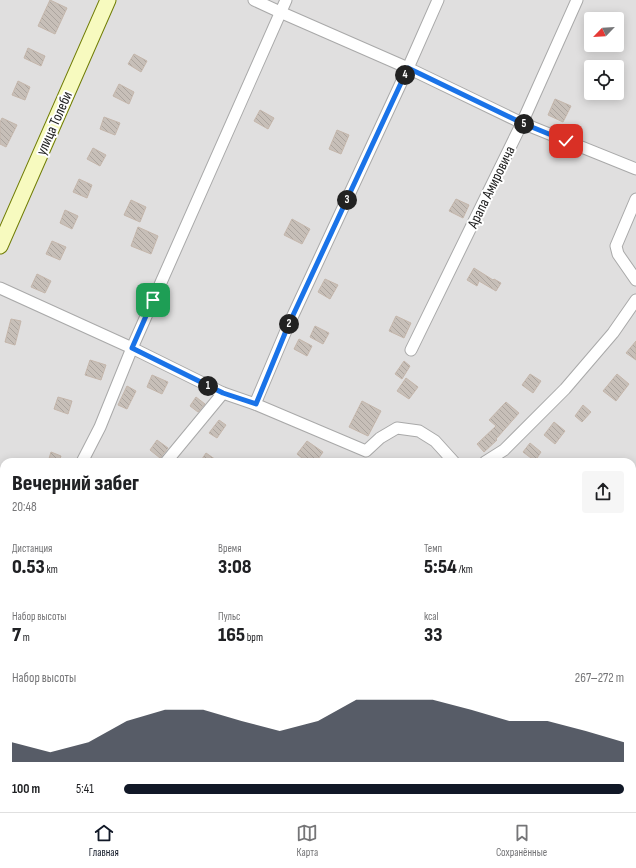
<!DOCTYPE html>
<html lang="ru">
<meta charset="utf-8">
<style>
:root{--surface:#fff;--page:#f6f6f6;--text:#202124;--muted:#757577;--line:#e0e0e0;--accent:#111827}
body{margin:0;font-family:"Sofia Sans Condensed",sans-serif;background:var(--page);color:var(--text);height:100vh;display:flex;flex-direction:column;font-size:15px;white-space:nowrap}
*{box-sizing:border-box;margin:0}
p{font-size:13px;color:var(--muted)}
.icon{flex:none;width:22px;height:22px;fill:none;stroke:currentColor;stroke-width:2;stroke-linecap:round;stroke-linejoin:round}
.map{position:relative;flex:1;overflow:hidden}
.details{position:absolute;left:0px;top:458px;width:636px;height:354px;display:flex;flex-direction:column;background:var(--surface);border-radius:12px 12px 0 0;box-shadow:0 2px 10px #0003}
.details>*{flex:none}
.needle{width:26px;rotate:245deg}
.buttons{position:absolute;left:584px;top:12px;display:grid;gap:8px}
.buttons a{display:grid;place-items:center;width:40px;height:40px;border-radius:4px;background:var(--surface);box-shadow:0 2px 10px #0003;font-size:20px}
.pin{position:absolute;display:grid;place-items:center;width:34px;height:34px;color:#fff;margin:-17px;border-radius:8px;box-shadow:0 2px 6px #0006}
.km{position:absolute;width:20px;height:20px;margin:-10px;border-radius:50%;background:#222;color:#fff;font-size:11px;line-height:20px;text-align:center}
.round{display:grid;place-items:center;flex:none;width:42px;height:42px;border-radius:4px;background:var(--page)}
.overview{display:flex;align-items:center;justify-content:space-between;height:68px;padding:0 12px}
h1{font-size:22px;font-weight:800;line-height:30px}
.figures{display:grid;grid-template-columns:repeat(3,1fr);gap:6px;height:68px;padding:4px 12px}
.figures div{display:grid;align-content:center}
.figures b{font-size:20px;font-weight:800}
.figures small{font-size:11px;font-weight:400}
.figures p{font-size:11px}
.chart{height:112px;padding:8px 12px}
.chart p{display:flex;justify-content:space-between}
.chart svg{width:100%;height:72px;margin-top:4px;fill:var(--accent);opacity:.7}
ul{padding:0 12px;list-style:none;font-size:13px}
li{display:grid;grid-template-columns:64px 48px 1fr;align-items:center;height:30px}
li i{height:10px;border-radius:5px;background:var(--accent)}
.tab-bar{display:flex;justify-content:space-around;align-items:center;height:56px;border-top:1px solid var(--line);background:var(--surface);font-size:11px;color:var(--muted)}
.tab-bar a{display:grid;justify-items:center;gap:2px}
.tab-bar .active{color:var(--accent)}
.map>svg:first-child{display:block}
</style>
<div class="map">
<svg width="636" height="812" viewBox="0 0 636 812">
<defs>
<pattern id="building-back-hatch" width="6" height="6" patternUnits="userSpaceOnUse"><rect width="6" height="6" fill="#c7bfb8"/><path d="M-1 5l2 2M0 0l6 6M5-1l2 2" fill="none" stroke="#aba49e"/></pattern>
</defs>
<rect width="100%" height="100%" fill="#f2efe9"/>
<path fill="#e0dfdf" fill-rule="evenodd" d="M 0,0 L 636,0 L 636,808 L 633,812 L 0,812 ZM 591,19 L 617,19 L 617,45 L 591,45 ZM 591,67 L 617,67 L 617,93 L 591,93 ZM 4,462 L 632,462 L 632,808 L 4,808 Z"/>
<g fill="url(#building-back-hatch)" stroke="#c4b6ab">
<path d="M 50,0 L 67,8 L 55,34 L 38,26 Z"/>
<path d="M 28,48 L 45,56 L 41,66 L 24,58 Z"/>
<path d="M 134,54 L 147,61 L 141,72 L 128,64 Z"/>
<path d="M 18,81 L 30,87 L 25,100 L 12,95 Z"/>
<path d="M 119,84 L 134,92 L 129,104 L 113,96 Z"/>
<path d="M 555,99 L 571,106 L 563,122 L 548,115 Z"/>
<path d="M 260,110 L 274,118 L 268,129 L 254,121 Z"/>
<path d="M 104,117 L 120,123 L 115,135 L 100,129 Z"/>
<path d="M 2,118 L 17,125 L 6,147 L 0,144 L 0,122 Z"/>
<path d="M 337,130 L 349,135 L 341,154 L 329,149 Z"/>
<path d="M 93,148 L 106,155 L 100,166 L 87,159 Z"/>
<path d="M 79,179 L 92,185 L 87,198 L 73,192 Z"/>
<path d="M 456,199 L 469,205 L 463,218 L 449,211 Z"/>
<path d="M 131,200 L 146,207 L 140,222 L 124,215 Z"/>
<path d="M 65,210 L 78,216 L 72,229 L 60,223 Z"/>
<path d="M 292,219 L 310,229 L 302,244 L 284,235 Z"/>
<path d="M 138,227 L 158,236 L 151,254 L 131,246 Z"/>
<path d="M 52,241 L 66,247 L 60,260 L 46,254 Z"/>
<path d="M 474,268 L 493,280 L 494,279 L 501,283 L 496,291 L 479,281 L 477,286 L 467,280 Z"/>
<path d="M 37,274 L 51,281 L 45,293 L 31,287 Z"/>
<path d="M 325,279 L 338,285 L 330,299 L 318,292 Z"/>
<path d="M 396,316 L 411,323 L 404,338 L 389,331 Z"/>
<path d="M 11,319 L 21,321 L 15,345 L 5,342 Z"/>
<path d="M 315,326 L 329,333 L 323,344 L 310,337 Z"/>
<path d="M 299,339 L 312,346 L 307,356 L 294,349 Z"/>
<path d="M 636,341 L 636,360 L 626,353 Z"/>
<path d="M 90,360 L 106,365 L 101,380 L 85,375 Z"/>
<path d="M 404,361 L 410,366 L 402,379 L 395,374 Z"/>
<path d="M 530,374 L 541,381 L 533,393 L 522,385 Z"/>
<path d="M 617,374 L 629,384 L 616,401 L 603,391 Z"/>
<path d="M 152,375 L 168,382 L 162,394 L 147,387 Z"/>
<path d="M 406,378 L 418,387 L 409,399 L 397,391 Z"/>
<path d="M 127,386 L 136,391 L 127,409 L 118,405 Z"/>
<path d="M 58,397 L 72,401 L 68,414 L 54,409 Z"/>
<path d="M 196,397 L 205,404 L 198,412 L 190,406 Z"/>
<path d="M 362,401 L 381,411 L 368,436 L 349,427 Z"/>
<path d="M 506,402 L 519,413 L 496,439 L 497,440 L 484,452 L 477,444 L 496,426 L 489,420 Z"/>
<path d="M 583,405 L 591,412 L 582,422 L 575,416 Z"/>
<path d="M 219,420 L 226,425 L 217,438 L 209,433 Z"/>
<path d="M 554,422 L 565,431 L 555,444 L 544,435 Z"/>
<path d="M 157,440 L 168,448 L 160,458 L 150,450 Z"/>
<path d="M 307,441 L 323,452 L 316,462 L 307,462 L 297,454 Z"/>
<path d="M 530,443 L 541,452 L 535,461 L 523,452 Z"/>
<path d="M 51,452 L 61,456 L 59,462 L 48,462 Z"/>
<path d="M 206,453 L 219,462 L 200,462 Z"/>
</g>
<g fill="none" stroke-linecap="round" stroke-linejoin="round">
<g stroke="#a9a9a9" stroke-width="13">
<g id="street">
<path d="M 254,0 L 280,12 L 408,68 L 522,123 L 636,169"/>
<path d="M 636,199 L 616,246 L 618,254 L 636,280"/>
<path d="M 0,288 L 132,348 L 223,393 L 255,404 L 366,451 L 380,438 L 397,428 L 419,431 L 435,441 L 454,462"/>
<path d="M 411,350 L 522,123 L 577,0"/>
<path d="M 255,404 L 288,326 L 408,68 L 438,0"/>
<path d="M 82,462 L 100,427 L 132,348 L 286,0"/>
<path d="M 166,462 L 223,393"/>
<path d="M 485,462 L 504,450 L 565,389 L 613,333 L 636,300"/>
<path d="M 632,558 L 636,553"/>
<path d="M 632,631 L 636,635"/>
<path d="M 0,694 L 4,686"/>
<path d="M 159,812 L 162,808"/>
<path d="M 401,812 L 404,808"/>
</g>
</g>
<g stroke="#707d05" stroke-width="17">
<path id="secondary" d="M 0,246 L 108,0"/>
</g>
<use href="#street" stroke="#fff" stroke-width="11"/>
<use href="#secondary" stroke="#f7fabf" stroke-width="15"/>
</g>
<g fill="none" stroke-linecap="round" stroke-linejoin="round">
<g stroke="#fff" stroke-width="8">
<path id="route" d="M 153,300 L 132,348 L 223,393 L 256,404 L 288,326 L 408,68 L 522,123 L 566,141"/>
</g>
<use href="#route" stroke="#1a73e8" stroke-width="5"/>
</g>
<g text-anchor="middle" stroke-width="4" stroke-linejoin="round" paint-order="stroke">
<g font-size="15" fill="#222" stroke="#fff">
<text transform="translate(54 123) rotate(-66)" y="5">улица Толеби</text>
<text transform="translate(491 187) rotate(-64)" y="5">Арапа Амировича</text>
</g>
</g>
</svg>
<div class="buttons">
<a><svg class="needle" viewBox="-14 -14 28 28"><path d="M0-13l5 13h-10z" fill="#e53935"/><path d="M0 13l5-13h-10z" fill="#757577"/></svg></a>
<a><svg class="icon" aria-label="locate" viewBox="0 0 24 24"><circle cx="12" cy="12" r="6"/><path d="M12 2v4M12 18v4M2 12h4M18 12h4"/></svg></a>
</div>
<div class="pin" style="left:153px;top:300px;background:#1e9e55"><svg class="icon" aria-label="arrive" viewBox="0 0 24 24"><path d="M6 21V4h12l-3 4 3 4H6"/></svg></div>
<div class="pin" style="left:566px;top:141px;background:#d93025"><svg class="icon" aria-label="check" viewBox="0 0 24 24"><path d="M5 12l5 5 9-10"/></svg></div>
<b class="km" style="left:208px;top:386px">1</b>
<b class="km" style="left:289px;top:324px">2</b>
<b class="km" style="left:347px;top:200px">3</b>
<b class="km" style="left:405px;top:75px">4</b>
<b class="km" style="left:524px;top:124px">5</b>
<section class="details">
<div class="overview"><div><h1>Вечерний забег</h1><p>20:48</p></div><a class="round"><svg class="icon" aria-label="share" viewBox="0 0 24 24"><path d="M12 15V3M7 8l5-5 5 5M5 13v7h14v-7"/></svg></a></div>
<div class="figures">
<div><p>Дистанция</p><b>0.53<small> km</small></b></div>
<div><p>Время</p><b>3:08</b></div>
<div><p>Темп</p><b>5:54<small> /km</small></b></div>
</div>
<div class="figures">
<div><p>Набор высоты</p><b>7<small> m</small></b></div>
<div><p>Пульс</p><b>165<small> bpm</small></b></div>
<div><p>kcal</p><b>33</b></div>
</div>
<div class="chart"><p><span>Набор высоты</span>267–272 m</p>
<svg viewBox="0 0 160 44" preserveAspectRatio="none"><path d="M0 44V32L10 38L20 32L30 19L40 12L50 12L60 19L70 25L80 19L90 6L100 6L110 6L120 12L130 19L140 19L150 25L160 32V44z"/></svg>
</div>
<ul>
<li><b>100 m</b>5:41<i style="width:100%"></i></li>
</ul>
</section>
</div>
<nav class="tab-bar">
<a class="active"><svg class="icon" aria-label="home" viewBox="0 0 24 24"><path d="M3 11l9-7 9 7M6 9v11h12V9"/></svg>Главная</a>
<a><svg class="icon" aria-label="map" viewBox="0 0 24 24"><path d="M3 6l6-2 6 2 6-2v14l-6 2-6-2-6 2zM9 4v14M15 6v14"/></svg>Карта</a>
<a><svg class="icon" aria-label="saved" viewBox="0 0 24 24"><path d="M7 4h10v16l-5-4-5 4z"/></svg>Сохранённые</a>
</nav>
